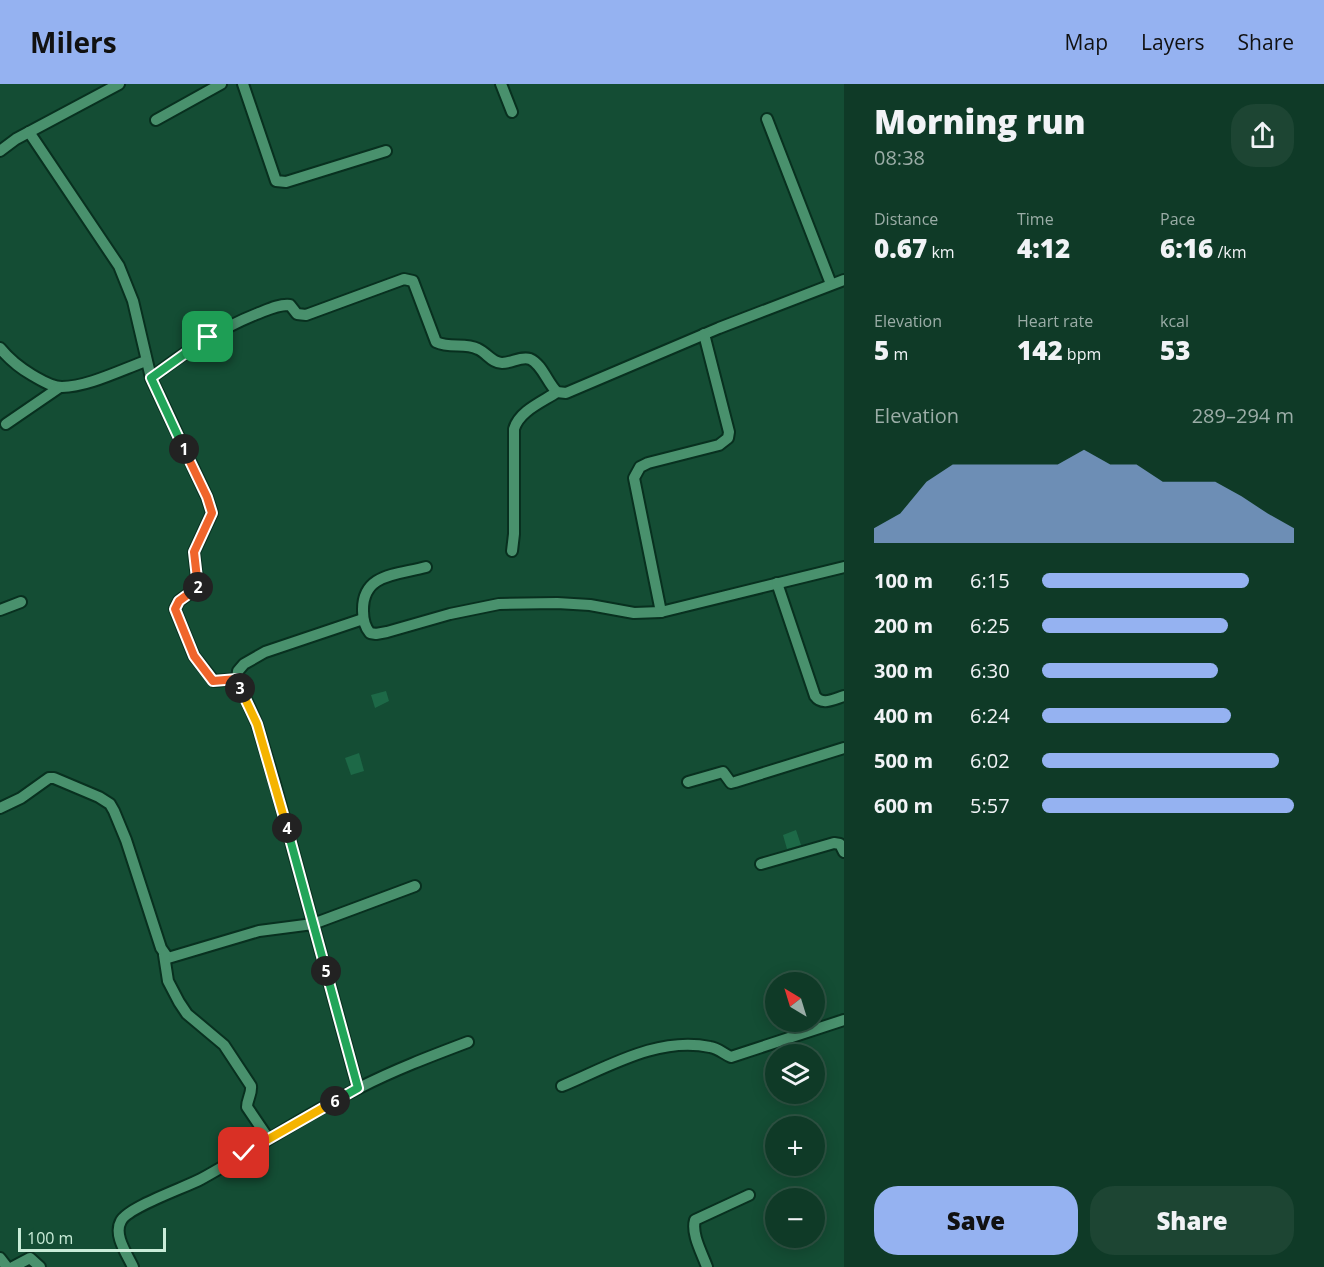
<!DOCTYPE html>
<meta charset="utf-8">
<style>
:root{--surface:#0f3a27;--page:#1d4533;--text:#f1f3f6;--muted:#9bada7;--line:#2f5444;--accent:#95b2f1}
body{margin:0;font-family:"Open Sans",sans-serif;background:var(--page);color:var(--text);height:100vh;display:flex;flex-direction:column;font-size:22px;white-space:nowrap}
*{box-sizing:border-box;margin:0}
p{font-size:20px;color:var(--muted)}
.icon{flex:none;width:33px;height:33px;fill:none;stroke:currentColor;stroke-width:2;stroke-linecap:round;stroke-linejoin:round}
.map{position:relative;flex:1;overflow:hidden}
.drawer{display:flex;flex-direction:column;background:var(--surface);width:480px}
.drawer>*{flex:none}
.needle{width:39px;rotate:322deg}
.fabs{position:absolute;left:765px;top:888px;display:grid;gap:12px}
.fabs a{display:grid;place-items:center;width:60px;height:60px;border-radius:50%;background:var(--surface);box-shadow:0 3px 15px #0003,0 0 0 2px var(--line);font-size:30px}
.scale{position:absolute;left:18px;bottom:15px;width:148px;box-sizing:border-box;padding-left:6px;border:3px solid #c9ecd8;border-top:0;font-size:16px;line-height:21px;white-space:nowrap;color:#c9ecd8;-webkit-text-stroke:4px #144d34;paint-order:stroke}
.pin{position:absolute;display:grid;place-items:center;width:51px;height:51px;color:#fff;margin:-26px;border-radius:12px;box-shadow:0 3px 9px #0006}
.km{position:absolute;width:30px;height:30px;margin:-15px;border-radius:50%;background:#222;color:#fff;font-size:16px;line-height:30px;text-align:center}
.round{display:grid;place-items:center;flex:none;width:63px;height:63px;border-radius:24px;background:var(--page)}
.headline{display:flex;align-items:center;justify-content:space-between;height:102px;padding:0 30px}
h1{font-size:33px;font-weight:800;line-height:45px}
.metrics{display:grid;grid-template-columns:repeat(3,1fr);gap:9px;height:102px;padding:6px 30px}
.metrics div{display:grid;align-content:center}
.metrics b{font-size:26px;font-weight:800}
.metrics small{font-size:16px;font-weight:400}
.metrics p{font-size:16px}
.chart{height:168px;padding:12px 30px}
.chart p{display:flex;justify-content:space-between}
.chart svg{width:100%;height:108px;margin-top:6px;fill:var(--accent);opacity:.7}
.button{display:flex;gap:12px;margin-top:auto;padding:12px 30px}
.button a{flex:1;height:69px;border-radius:24px;background:var(--accent);color:#111;font-size:24px;font-weight:800;line-height:69px;text-align:center}
.button a+a{background:var(--page);color:var(--text)}
ul{padding:0 30px;list-style:none;font-size:20px}
li{display:grid;grid-template-columns:96px 72px 1fr;align-items:center;height:45px}
li i{height:15px;border-radius:8px;background:var(--accent)}
header{display:flex;align-items:center;gap:36px;box-sizing:border-box;height:84px;padding:0 30px;background:var(--accent);color:#111}
header strong{font-size:28px}
nav{display:flex;gap:33px;margin-inline-start:auto;font-size:21px}
main{display:flex;flex:1;min-height:0}
.map>svg:first-child{display:block}
</style>
<header>
<strong>Milers</strong>
<nav><a>Map</a><a>Layers</a><a>Share</a></nav>
</header>
<main>
<div class="map">
<svg width="844" height="1183" viewBox="0 0 844 1183">
<rect width="100%" height="100%" fill="#144d34"/>
<g fill="#1d6947">
<path d="M 386,607 L 389,617 L 375,624 L 371,611 Z"/>
<path d="M 359,669 L 364,687 L 351,691 L 345,674 Z"/>
<path d="M 796,746 L 801,761 L 787,765 L 783,751 Z"/>
</g>
<g fill="none" stroke-linecap="round" stroke-linejoin="round">
<g stroke="#08301f" stroke-width="14">
<g id="minor">
<path d="M 243,0 L 276,97 L 286,98 L 386,67"/>
<path d="M 501,0 L 512,28"/>
<path d="M 767,35 L 831,200"/>
<path d="M 156,36 L 221,0"/>
<path d="M 29,48 L 119,182 L 133,217 L 151,294 L 207,413 L 212,429 L 194,468 L 198,503 L 179,517 L 175,525 L 194,572 L 214,597 L 237,595"/>
<path d="M 0,67 L 16,55 L 119,0"/>
<path d="M 0,264 C 9,275 20,284 32,291 C 41,296 51,303 62,303 C 87,303 121,286 146,277"/>
<path d="M 151,294 C 185,268 218,245 259,229 C 269,225 279,220 290,221 L 297,230 L 306,231 L 404,195 L 413,197 L 436,258 C 450,265 465,258 478,265 C 487,269 492,279 502,279 C 512,279 521,272 530,275 C 542,280 548,300 557,308 L 566,309 L 719,244 L 844,196"/>
<path d="M 6,340 L 60,303"/>
<path d="M 512,467 L 514,450 L 514,345 C 519,327 542,318 557,308"/>
<path d="M 426,483 C 397,491 362,489 363,527 C 363,535 364,542 370,549 L 376,550 L 387,548 L 450,530 L 499,520 L 557,519 L 590,521 L 634,529 L 661,528 L 844,483"/>
<path d="M 777,499 L 815,612 C 822,622 834,615 844,612"/>
<path d="M 0,526 L 21,518"/>
<path d="M 661,528 L 634,394 L 640,383 L 648,379 L 719,361 L 728,354 L 729,348 L 704,250"/>
<path d="M 688,698 L 723,688 L 731,699 L 735,698 L 844,664"/>
<path d="M 0,724 L 21,714 L 49,694 L 54,694 L 99,713 L 110,720 L 114,727 L 126,756 L 161,864 L 168,874 L 259,847 L 313,840 L 415,802"/>
<path d="M 761,780 L 834,759 L 840,760 L 844,768"/>
<path d="M 164,871 L 168,897 L 179,918 L 187,930 L 224,961 L 251,1002 C 252,1010 247,1015 247,1023 L 268,1054"/>
<path d="M 562,1002 C 608,983 658,952 710,963 C 718,964 724,970 731,973 L 844,936"/>
<path d="M 358,1004 L 275,700 L 257,640 L 237,595 L 238,587 L 244,580 L 265,568 L 363,535"/>
<path d="M 0,1174 L 7,1183"/>
<path d="M 13,1183 L 30,1174 L 40,1183"/>
<path d="M 133,1183 C 127,1170 113,1151 121,1137 C 128,1123 184,1104 201,1095 C 254,1066 304,1031 359,1004 C 394,986 431,972 468,958"/>
<path d="M 707,1183 C 702,1169 691,1150 695,1136 L 749,1111"/>
</g>
</g>
<use href="#minor" stroke="#49916d" stroke-width="10"/>
</g>
<g fill="none" stroke-linecap="round" stroke-linejoin="round">
<g stroke="#fff" stroke-width="12">
<path id="split-1" d="M 184,365 L 151,294 L 208,253"/>
</g>
<g stroke="#fff" stroke-width="12">
<path id="split-2" d="M 184,365 L 207,413 L 212,429 L 194,468 L 198,503"/>
</g>
<g stroke="#fff" stroke-width="12">
<path id="split-3" d="M 198,503 L 179,517 L 175,525 L 194,572 L 213,597 L 237,595 L 240,604"/>
</g>
<g stroke="#fff" stroke-width="12">
<path id="split-4" d="M 240,604 L 257,640 L 287,744"/>
</g>
<g stroke="#fff" stroke-width="12">
<path id="split-5" d="M 287,744 L 326,887"/>
</g>
<g stroke="#fff" stroke-width="12">
<path id="split-6" d="M 326,887 L 358,1004 L 335,1017"/>
</g>
<g stroke="#fff" stroke-width="12">
<path id="split-7" d="M 244,1069 L 335,1017"/>
</g>
<use href="#split-1" stroke="#22a559" stroke-width="8"/>
<use href="#split-2" stroke="#f0652b" stroke-width="8"/>
<use href="#split-3" stroke="#f0652b" stroke-width="8"/>
<use href="#split-4" stroke="#f5b400" stroke-width="8"/>
<use href="#split-5" stroke="#22a559" stroke-width="8"/>
<use href="#split-6" stroke="#22a559" stroke-width="8"/>
<use href="#split-7" stroke="#f5b400" stroke-width="8"/>
</g>
</svg>
<div class="fabs">
<a><svg class="needle" viewBox="-14 -14 28 28"><path d="M0-13l5 13h-10z" fill="#e53935"/><path d="M0 13l5-13h-10z" fill="#9bada7"/></svg></a>
<a><svg class="icon" aria-label="layers" viewBox="0 0 24 24"><path d="M12 4l9 5-9 5-9-5zM3 14l9 5 9-5"/></svg></a>
<a>+</a>
<a>−</a>
</div>
<div class="scale">100 m</div>
<div class="pin" style="left:208px;top:253px;background:#1e9e55"><svg class="icon" aria-label="arrive" viewBox="0 0 24 24"><path d="M6 21V4h12l-3 4 3 4H6"/></svg></div>
<div class="pin" style="left:244px;top:1069px;background:#d93025"><svg class="icon" aria-label="check" viewBox="0 0 24 24"><path d="M5 12l5 5 9-10"/></svg></div>
<b class="km" style="left:184px;top:365px">1</b>
<b class="km" style="left:198px;top:503px">2</b>
<b class="km" style="left:240px;top:604px">3</b>
<b class="km" style="left:287px;top:744px">4</b>
<b class="km" style="left:326px;top:887px">5</b>
<b class="km" style="left:335px;top:1017px">6</b>
</div>
<section class="drawer">
<div class="headline"><div><h1>Morning run</h1><p>08:38</p></div><a class="round"><svg class="icon" aria-label="share" viewBox="0 0 24 24"><path d="M12 15V3M7 8l5-5 5 5M5 13v7h14v-7"/></svg></a></div>
<div class="metrics">
<div><p>Distance</p><b>0.67<small> km</small></b></div>
<div><p>Time</p><b>4:12</b></div>
<div><p>Pace</p><b>6:16<small> /km</small></b></div>
</div>
<div class="metrics">
<div><p>Elevation</p><b>5<small> m</small></b></div>
<div><p>Heart rate</p><b>142<small> bpm</small></b></div>
<div><p>kcal</p><b>53</b></div>
</div>
<div class="chart"><p><span>Elevation</span>289–294 m</p>
<svg viewBox="0 0 160 44" preserveAspectRatio="none"><path d="M0 44V38L10 32L20 19L30 12L40 12L50 12L60 12L70 12L80 6L90 12L100 12L110 19L120 19L130 19L140 25L150 32L160 38V44z"/></svg>
</div>
<ul>
<li><b>100 m</b>6:15<i style="width:82%"></i></li>
<li><b>200 m</b>6:25<i style="width:74%"></i></li>
<li><b>300 m</b>6:30<i style="width:70%"></i></li>
<li><b>400 m</b>6:24<i style="width:75%"></i></li>
<li><b>500 m</b>6:02<i style="width:94%"></i></li>
<li><b>600 m</b>5:57<i style="width:100%"></i></li>
</ul>
<div class="button"><a>Save</a><a>Share</a></div>
</section>
</main>
